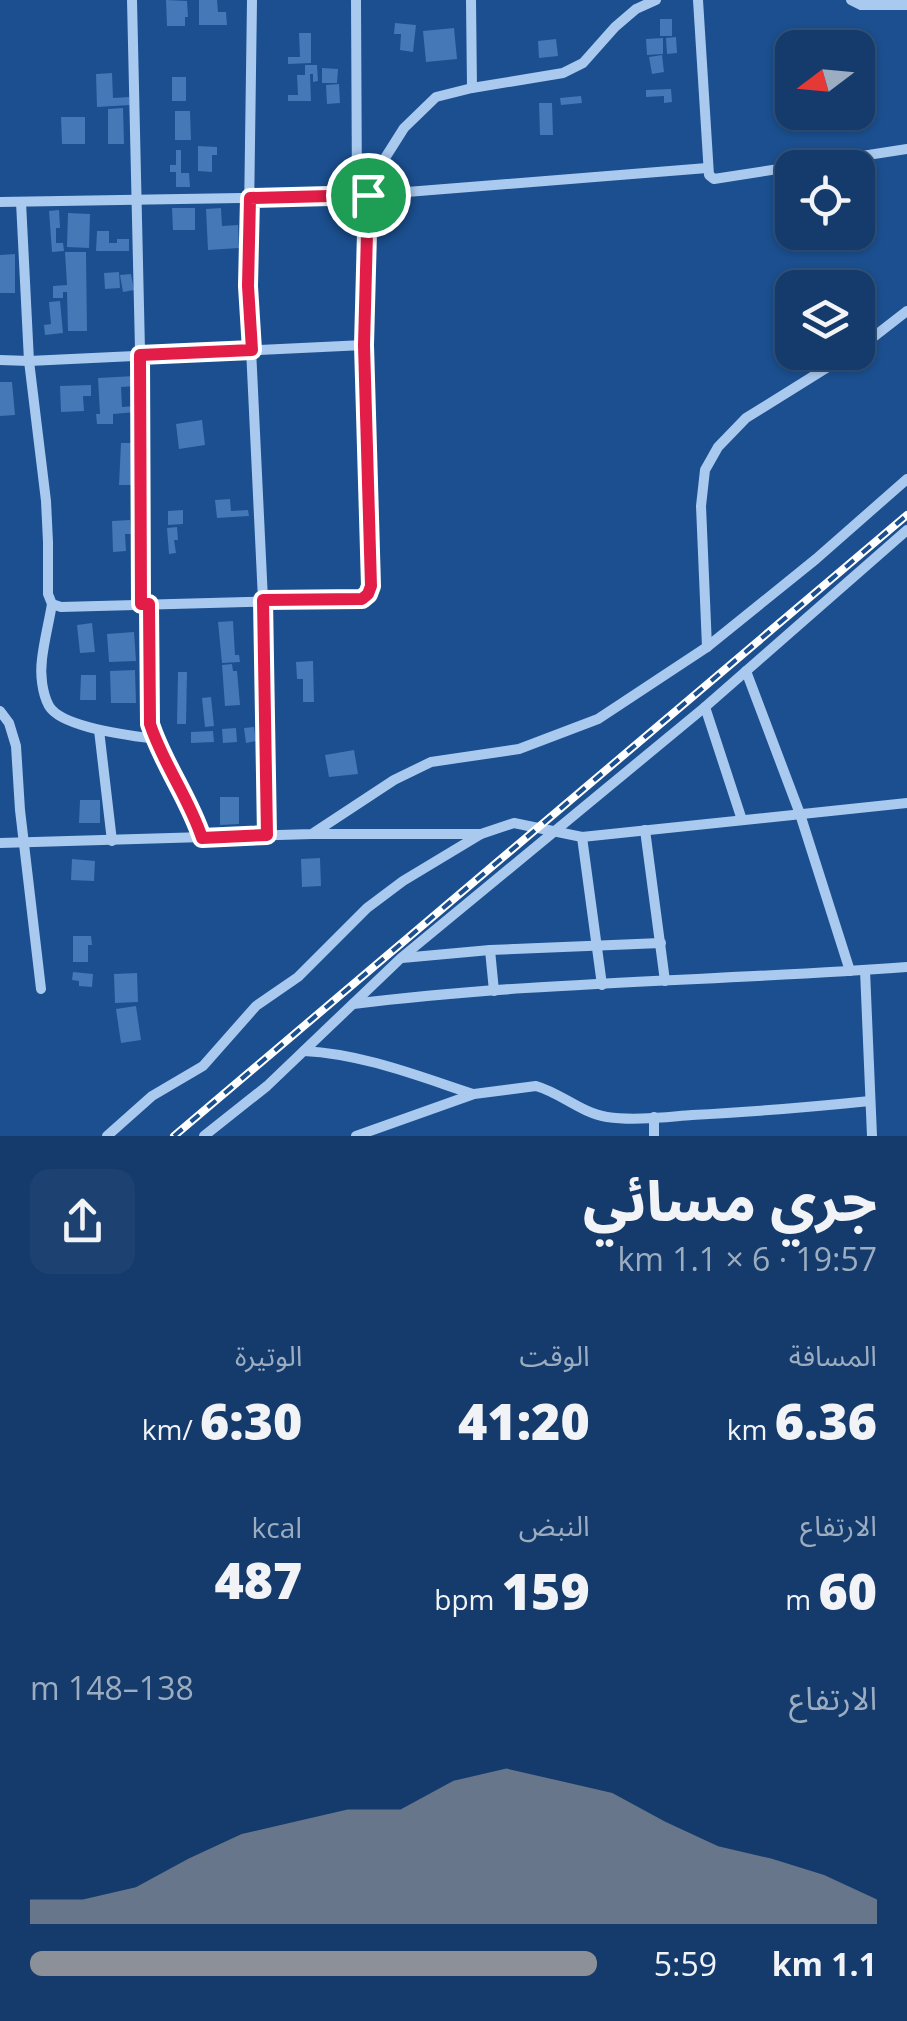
<!DOCTYPE html>
<html lang="ar">
<meta charset="utf-8">
<style>
:root{--surface:#143b6b;--page:#1d4271;--text:#f1f3f6;--muted:#9dadc1;--line:#33557e;--accent:#8c9099}
body{margin:0;font-family:"Open Sans","Noto Sans Arabic",sans-serif;background:var(--page);color:var(--text);direction:rtl;height:100vh;display:flex;flex-direction:column;font-size:38px;white-space:nowrap}
*{box-sizing:border-box;margin:0}
p{font-size:32px;color:var(--muted)}
.icon{flex:none;width:55px;height:55px;fill:none;stroke:currentColor;stroke-width:2;stroke-linecap:round;stroke-linejoin:round}
.map{position:relative;height:1136px;overflow:hidden;direction:ltr}
.panel{display:flex;flex-direction:column;background:var(--surface);flex:1}
.panel>*{flex:none}
.needle{width:65px;rotate:254deg}
.controls{position:absolute;left:775px;top:30px;display:grid;gap:20px}
.controls a{display:grid;place-items:center;width:100px;height:100px;border-radius:20px;background:var(--surface);box-shadow:0 2px 8px #0004,0 0 0 2px var(--line);font-size:50px}
.pin{position:absolute;display:grid;place-items:center;width:85px;height:85px;color:#fff;margin:-42px;border:5px solid #fff;border-radius:50%;box-shadow:0 2px 10px #0007}
.round{display:grid;place-items:center;flex:none;width:105px;height:105px;border-radius:20px;background:var(--page)}
.head{display:flex;align-items:center;justify-content:space-between;height:170px;padding:0 30px}
h1{font-size:55px;font-weight:800;line-height:75px}
.figures{display:grid;grid-template-columns:repeat(3,1fr);gap:15px;height:170px;padding:10px 30px}
.figures div{display:grid;align-content:center}
.figures b{font-size:50px;font-weight:800}
.figures small{font-size:28px;font-weight:400}
.figures p{font-size:28px}
.chart{height:280px;padding:20px 30px}
.chart p{display:flex;justify-content:space-between}
.chart svg{width:100%;height:180px;margin-top:10px;fill:var(--accent);opacity:.7}
ul{padding:0 30px;list-style:none;font-size:32px}
li{display:grid;grid-template-columns:160px 120px 1fr;align-items:center;height:75px}
li i{height:25px;border-radius:12px;background:var(--accent)}
.map>svg:first-child{display:block}
</style>
<div class="map">
<svg width="907" height="1136" viewBox="0 0 907 1136">
<rect width="100%" height="100%" fill="#1b4f8f"/>
<g fill="#4478b7">
<path d="M 166,0 L 187,1 L 188,17 L 185,17 L 185,26 L 167,26 Z"/>
<path d="M 199,0 L 217,0 L 218,12 L 226,12 L 227,25 L 199,25 Z"/>
<rect x="660" y="19" width="12" height="17"/>
<path d="M 395,23 L 416,25 L 413,52 L 400,50 L 401,34 L 394,34 Z"/>
<path d="M 454,28 L 457,59 L 426,62 L 423,31 Z"/>
<path d="M 299,33 L 311,33 L 311,63 L 288,64 L 288,57 L 300,57 Z"/>
<path d="M 676,37 L 677,53 L 667,54 L 666,38 Z"/>
<path d="M 663,38 L 663,54 L 647,55 L 646,39 Z"/>
<path d="M 556,39 L 558,56 L 539,58 L 538,41 Z"/>
<path d="M 662,55 L 664,72 L 652,74 L 649,57 Z"/>
<path d="M 305,65 L 317,65 L 318,81 L 313,82 L 313,74 L 310,74 L 311,101 L 288,101 L 288,95 L 298,95 L 297,75 L 305,75 Z"/>
<path d="M 322,68 L 338,69 L 337,83 L 322,83 Z"/>
<path d="M 112,73 L 113,98 L 129,97 L 130,105 L 97,107 L 96,74 Z"/>
<rect x="172" y="77" width="14" height="24"/>
<path d="M 339,84 L 340,103 L 327,104 L 326,85 Z"/>
<path d="M 671,89 L 672,102 L 664,103 L 664,96 L 646,97 L 646,90 Z"/>
<path d="M 581,96 L 582,103 L 561,105 L 560,98 Z"/>
<path d="M 539,103 L 552,103 L 553,135 L 540,135 Z"/>
<path d="M 123,108 L 124,144 L 108,144 L 108,109 Z"/>
<path d="M 175,111 L 190,111 L 191,140 L 175,140 Z"/>
<path d="M 61,117 L 85,117 L 85,144 L 62,144 Z"/>
<path d="M 198,146 L 217,147 L 217,155 L 212,155 L 212,172 L 198,171 Z"/>
<path d="M 176,150 L 181,150 L 181,173 L 189,173 L 190,187 L 176,187 L 176,172 L 170,172 L 170,165 L 176,165 Z"/>
<path d="M 172,208 L 195,208 L 195,230 L 173,230 Z"/>
<path d="M 221,208 L 222,226 L 238,225 L 239,248 L 208,250 L 206,209 Z"/>
<path d="M 59,210 L 60,228 L 56,228 L 56,243 L 63,243 L 64,251 L 52,252 L 49,211 Z"/>
<path d="M 68,213 L 90,214 L 89,248 L 67,247 Z"/>
<path d="M 97,231 L 109,231 L 109,243 L 117,243 L 117,239 L 129,239 L 129,251 L 96,251 Z"/>
<path d="M 65,252 L 86,252 L 87,331 L 68,331 L 67,292 L 63,292 L 63,298 L 53,298 L 53,286 L 67,285 Z"/>
<path d="M 15,254 L 15,293 L 0,293 L 0,255 Z"/>
<path d="M 119,272 L 120,288 L 105,289 L 104,273 Z"/>
<path d="M 131,274 L 134,290 L 123,292 L 120,275 Z"/>
<path d="M 60,301 L 63,333 L 45,335 L 44,325 L 51,324 L 49,302 Z"/>
<path d="M 135,376 L 136,386 L 121,387 L 122,407 L 136,406 L 136,412 L 113,414 L 113,424 L 97,424 L 96,414 L 100,414 L 98,378 Z"/>
<path d="M 0,382 L 12,382 L 15,415 L 0,416 Z"/>
<path d="M 91,385 L 91,396 L 83,396 L 84,411 L 61,412 L 60,386 Z"/>
<path d="M 202,420 L 205,445 L 179,449 L 176,424 Z"/>
<path d="M 121,443 L 132,443 L 133,485 L 119,485 Z"/>
<path d="M 230,499 L 231,511 L 248,510 L 249,516 L 217,518 L 215,500 Z"/>
<path d="M 183,510 L 183,524 L 168,525 L 168,511 Z"/>
<path d="M 130,520 L 131,534 L 125,534 L 126,551 L 113,552 L 112,521 Z"/>
<path d="M 177,527 L 178,540 L 174,540 L 176,553 L 169,554 L 167,528 Z"/>
<path d="M 233,621 L 235,655 L 239,655 L 240,662 L 222,663 L 218,622 Z"/>
<path d="M 92,623 L 95,652 L 80,653 L 77,625 Z"/>
<path d="M 134,632 L 136,661 L 109,662 L 107,634 Z"/>
<path d="M 313,661 L 314,702 L 303,702 L 303,679 L 297,679 L 296,662 Z"/>
<path d="M 232,664 L 233,671 L 237,671 L 240,705 L 225,706 L 222,665 Z"/>
<path d="M 135,670 L 136,703 L 111,703 L 110,671 Z"/>
<path d="M 178,672 L 187,672 L 186,724 L 177,724 Z"/>
<path d="M 81,675 L 96,675 L 96,700 L 80,700 Z"/>
<path d="M 211,697 L 214,726 L 205,727 L 202,698 Z"/>
<path d="M 254,727 L 256,741 L 246,743 L 244,728 Z"/>
<path d="M 236,728 L 237,742 L 223,743 L 222,729 Z"/>
<path d="M 213,731 L 214,742 L 191,743 L 191,732 Z"/>
<path d="M 354,750 L 358,774 L 329,777 L 325,755 Z"/>
<path d="M 220,797 L 239,797 L 239,824 L 220,825 Z"/>
<path d="M 80,800 L 100,800 L 100,823 L 79,823 Z"/>
<path d="M 320,858 L 321,886 L 302,887 L 301,859 Z"/>
<path d="M 72,859 L 95,861 L 94,881 L 71,880 Z"/>
<path d="M 73,936 L 91,936 L 92,945 L 88,945 L 88,962 L 73,962 Z"/>
<path d="M 73,972 L 93,974 L 92,987 L 79,986 L 79,981 L 72,980 Z"/>
<path d="M 137,973 L 138,1002 L 115,1003 L 114,974 Z"/>
<path d="M 136,1006 L 141,1040 L 121,1043 L 116,1009 Z"/>
</g>
<g fill="none" stroke-linecap="round" stroke-linejoin="round">
<g stroke="#a9c9ee" stroke-width="10">
<path d="M 132,0 L 142,438 L 141,604"/>
<path d="M 252,0 L 248,286 L 263,600 L 267,835"/>
<path d="M 356,0 L 357,196"/>
<path d="M 471,0 L 472,88"/>
<path d="M 698,0 L 709,175 L 714,179 L 907,149"/>
<path d="M 851,0 L 861,5 L 907,5"/>
<path d="M 0,202 L 357,196 L 707,168"/>
<path d="M 21,202 L 29,361 L 46,501 L 48,542 L 48,594 L 52,604 L 61,607 L 362,599 L 368,593 L 371,586 L 364,345"/>
<path d="M 858,349 L 907,311"/>
<path d="M 0,360 L 29,361 L 364,345 L 368,195 L 373,177 L 404,128 L 436,97 L 472,88 L 563,73 L 583,63 L 615,27 L 636,9 L 656,0"/>
<path d="M 52,604 C 49,622 44,641 42,659 C 40,674 42,693 49,706 C 62,728 130,735 155,739"/>
<path d="M 149,604 L 149,724 C 163,764 189,798 202,837"/>
<path d="M 707,647 L 701,506 L 705,470 L 718,447 L 746,418 L 852,352"/>
<path d="M 746,671 L 800,814 L 850,971"/>
<path d="M 705,707 L 742,820"/>
<path d="M 0,711 L 9,723 L 16,746 L 20,810 L 41,989"/>
<path d="M 99,730 L 112,841"/>
<path d="M 645,830 L 665,981"/>
<path d="M 313,834 L 481,834 L 514,823 L 582,837 L 907,803"/>
<path d="M 582,837 L 602,985"/>
<path d="M 0,843 L 312,834 L 394,780 L 431,762 L 519,749 L 598,719 L 707,647 L 816,559 L 907,479"/>
<path d="M 490,950 L 494,991"/>
<path d="M 402,958 L 490,950 L 661,943"/>
<path d="M 865,970 L 872,1136"/>
<path d="M 353,1004 C 537,981 723,981 907,967"/>
<path d="M 304,1051 C 363,1054 418,1076 473,1094"/>
<path d="M 107,1136 L 152,1096 L 203,1066 L 256,1006 L 298,977 L 367,908 L 403,881 L 481,834"/>
<path d="M 204,1136 L 267,1086 L 401,958 L 705,707 L 907,530"/>
<path d="M 356,1136 L 474,1094 L 536,1086 C 561,1093 581,1113 607,1117 C 634,1121 665,1117 692,1115 C 752,1112 811,1107 870,1101"/>
<path d="M 654,1136 L 654,1117"/>
</g>
<g stroke="#fff" stroke-width="8">
<path id="rail" d="M 174,1136 L 907,515"/>
</g>
<use href="#rail" stroke="#1b4f8f" stroke-width="4" stroke-dasharray="11" stroke-linecap="butt"/>
</g>
<g fill="none" stroke-linecap="round" stroke-linejoin="round">
<g stroke="#fff" stroke-width="20">
<path id="route" d="M 368,195 L 364,345 L 371,586 L 368,594 L 362,599 L 263,600 L 267,835 L 202,838 C 189,798 163,764 150,724 L 149,604 L 141,604 L 140,355 L 252,350 L 248,286 L 250,198 Z"/>
</g>
<use href="#route" stroke="#e11d48" stroke-width="12"/>
</g>
</svg>
<div class="controls">
<a><svg class="needle" viewBox="-14 -14 28 28"><path d="M0-13l5 13h-10z" fill="#e53935"/><path d="M0 13l5-13h-10z" fill="#9dadc1"/></svg></a>
<a><svg class="icon" aria-label="locate" viewBox="0 0 24 24"><circle cx="12" cy="12" r="6"/><path d="M12 2v4M12 18v4M2 12h4M18 12h4"/></svg></a>
<a><svg class="icon" aria-label="layers" viewBox="0 0 24 24"><path d="M12 4l9 5-9 5-9-5zM3 14l9 5 9-5"/></svg></a>
</div>
<div class="pin" style="left:368px;top:195px;background:#1e9e55"><svg class="icon" aria-label="arrive" viewBox="0 0 24 24"><path d="M6 21V4h12l-3 4 3 4H6"/></svg></div>
</div>
<section class="panel">
<div class="head"><div><h1>جري مسائي</h1><p>19:57 · 6 × 1.1 km</p></div><a class="round"><svg class="icon" aria-label="share" viewBox="0 0 24 24"><path d="M12 15V3M7 8l5-5 5 5M5 13v7h14v-7"/></svg></a></div>
<div class="figures">
<div><p>المسافة</p><b>6.36<small> km</small></b></div>
<div><p>الوقت</p><b>41:20</b></div>
<div><p>الوتيرة</p><b>6:30<small> /km</small></b></div>
</div>
<div class="figures">
<div><p>الارتفاع</p><b>60<small> m</small></b></div>
<div><p>النبض</p><b>159<small> bpm</small></b></div>
<div><p>kcal</p><b>487</b></div>
</div>
<div class="chart"><p><span>الارتفاع</span>138–148 m</p>
<svg viewBox="0 0 160 44" preserveAspectRatio="none"><path d="M0 44V38L10 38L20 35L30 28L40 22L50 19L60 16L70 16L80 9L90 6L100 9L110 12L120 19L130 25L140 28L150 32L160 38V44z"/></svg>
</div>
<ul>
<li><b>1.1 km</b>5:59<i style="width:100%"></i></li>
</ul>
</section>
